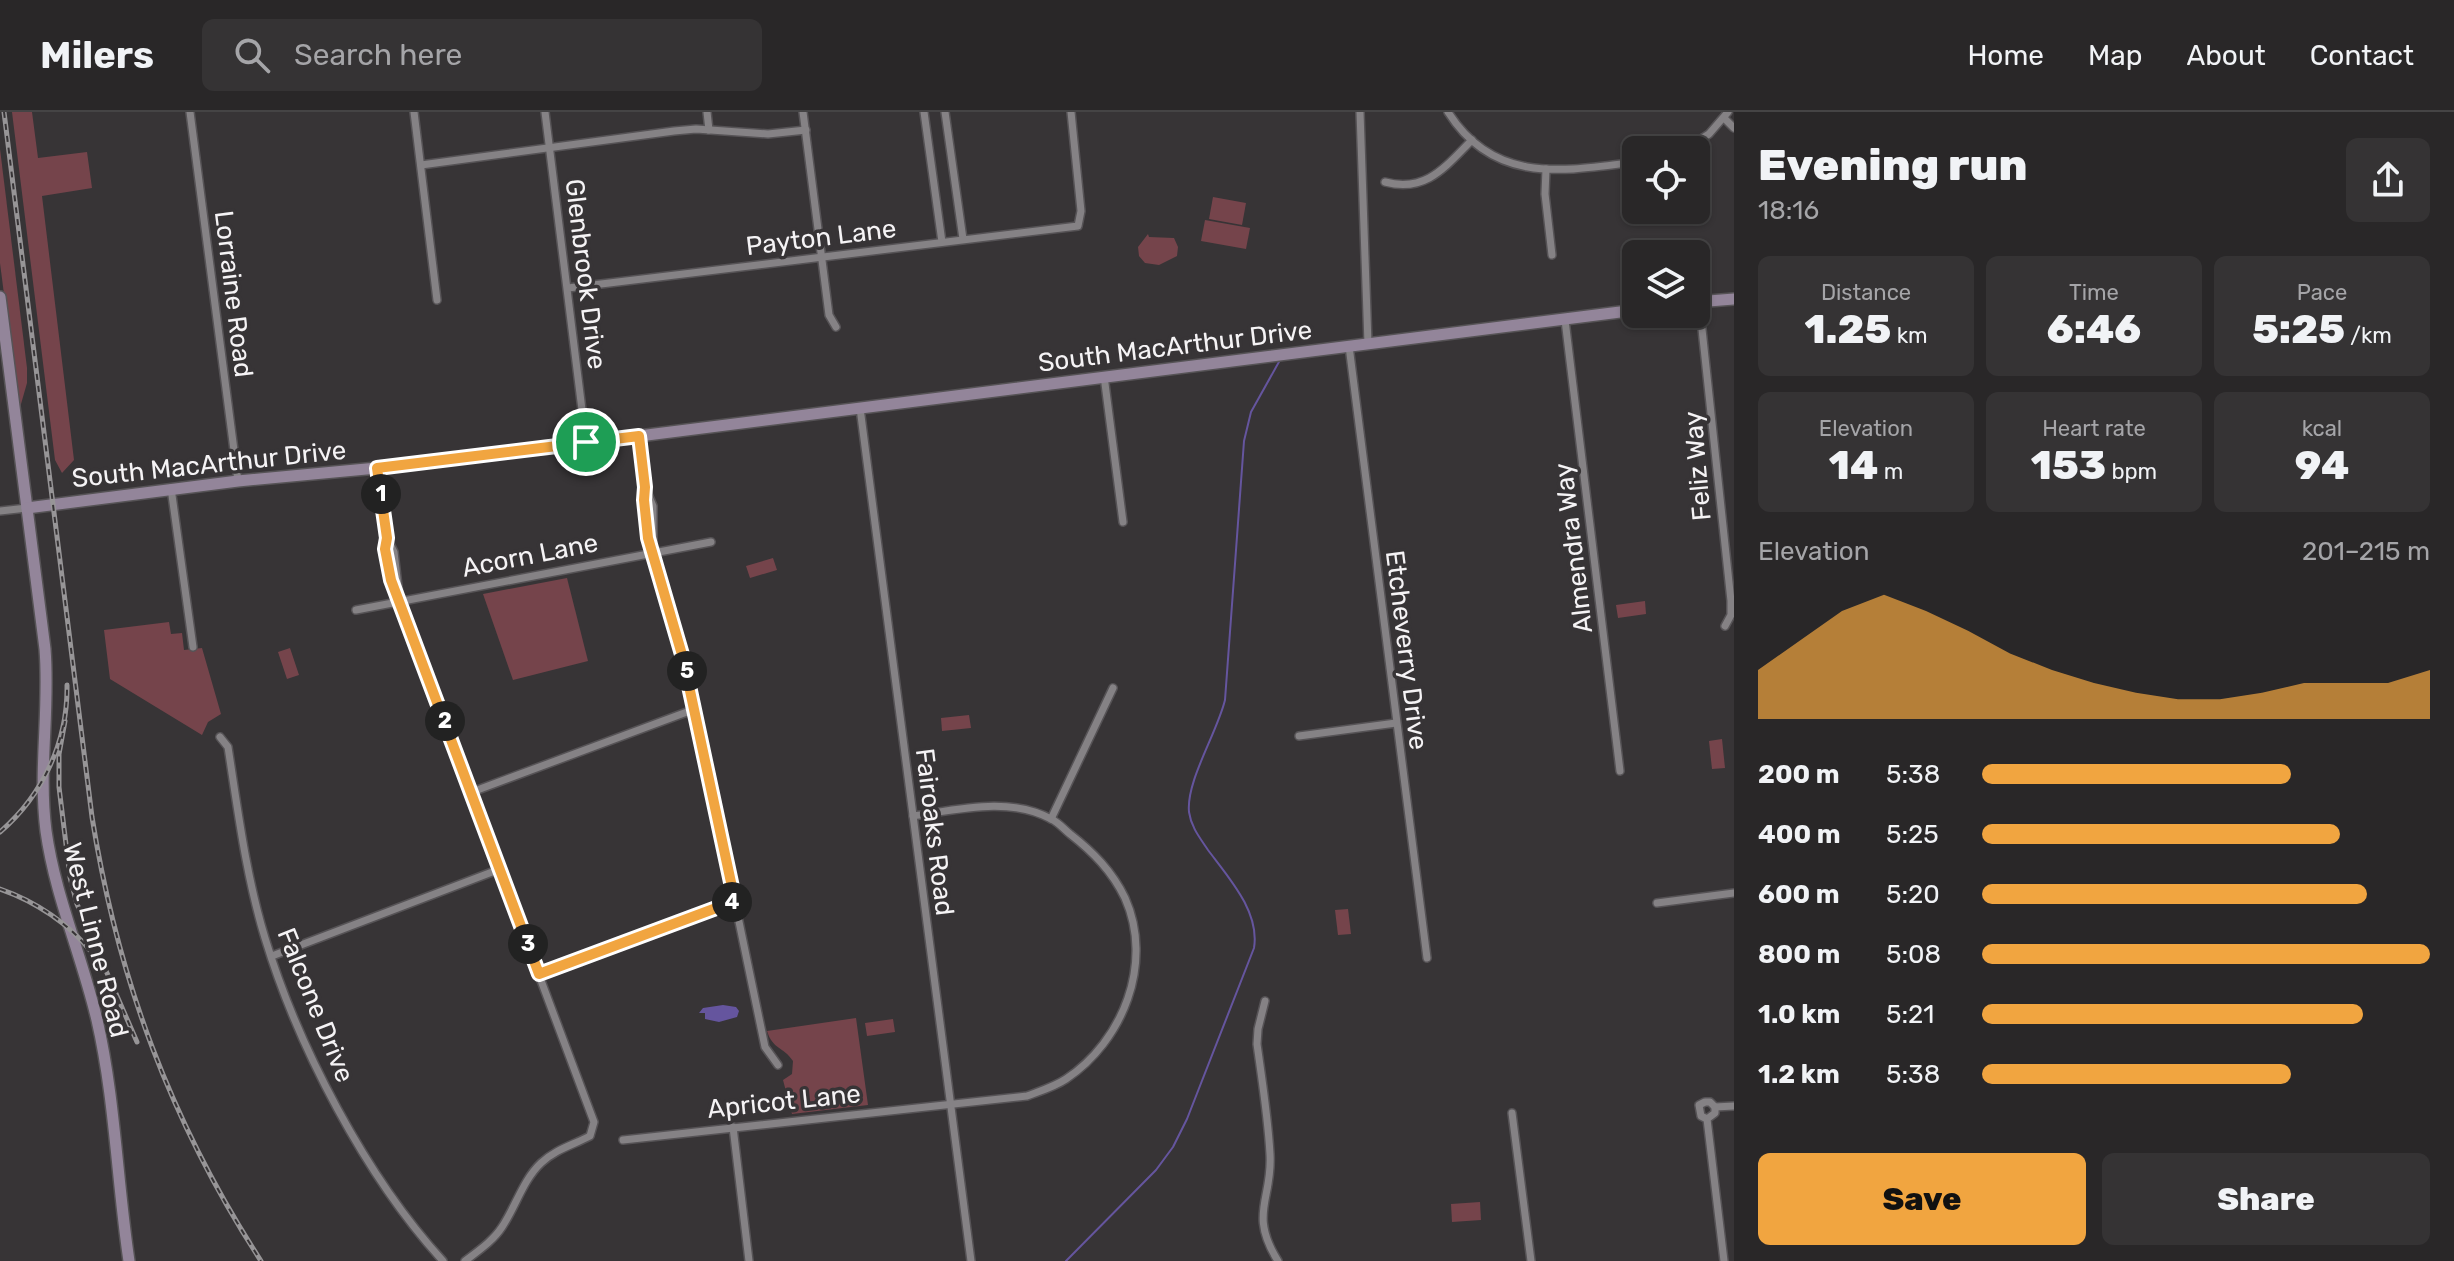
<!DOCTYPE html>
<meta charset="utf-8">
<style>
:root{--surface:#292728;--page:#353334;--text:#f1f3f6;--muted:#a5a5a8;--line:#454445;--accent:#f1a540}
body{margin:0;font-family:Rubik,sans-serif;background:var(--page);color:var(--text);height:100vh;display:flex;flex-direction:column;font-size:30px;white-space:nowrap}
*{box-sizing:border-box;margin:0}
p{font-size:26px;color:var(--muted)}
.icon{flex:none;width:44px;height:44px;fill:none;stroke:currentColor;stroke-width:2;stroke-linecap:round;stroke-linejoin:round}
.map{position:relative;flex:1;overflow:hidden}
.details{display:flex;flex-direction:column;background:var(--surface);width:720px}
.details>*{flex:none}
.tools{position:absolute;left:1622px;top:24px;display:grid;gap:16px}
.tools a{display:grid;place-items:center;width:88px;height:88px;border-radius:12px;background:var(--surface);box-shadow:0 2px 6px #0004,0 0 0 2px var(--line);font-size:40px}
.pin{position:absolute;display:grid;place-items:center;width:68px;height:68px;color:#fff;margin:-34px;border:4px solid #fff;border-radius:50%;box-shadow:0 2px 8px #0007}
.km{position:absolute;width:40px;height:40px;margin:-20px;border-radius:50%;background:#222;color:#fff;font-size:22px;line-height:40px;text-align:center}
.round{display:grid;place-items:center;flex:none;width:84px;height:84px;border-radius:12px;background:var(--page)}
.headline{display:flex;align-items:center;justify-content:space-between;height:136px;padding:0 24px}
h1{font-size:44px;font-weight:800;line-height:60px}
.stats{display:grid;grid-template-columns:repeat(3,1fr);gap:12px;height:136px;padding:8px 24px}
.stats div{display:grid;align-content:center;border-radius:12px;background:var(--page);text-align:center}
.stats b{font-size:40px;font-weight:800}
.stats small{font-size:22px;font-weight:400}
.stats p{font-size:22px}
.chart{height:224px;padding:16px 24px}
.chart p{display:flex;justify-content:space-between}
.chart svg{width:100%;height:144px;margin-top:8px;fill:var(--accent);opacity:.7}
.cta{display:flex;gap:16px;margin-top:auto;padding:16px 24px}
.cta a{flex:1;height:92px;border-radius:12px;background:var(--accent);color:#111;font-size:32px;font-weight:800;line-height:92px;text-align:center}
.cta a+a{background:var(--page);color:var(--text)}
ul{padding:0 24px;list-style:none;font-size:26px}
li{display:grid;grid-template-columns:128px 96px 1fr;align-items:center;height:60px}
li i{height:20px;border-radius:10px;background:var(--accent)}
header{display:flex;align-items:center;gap:48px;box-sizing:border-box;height:112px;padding:0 40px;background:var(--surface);border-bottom:2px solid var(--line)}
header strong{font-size:38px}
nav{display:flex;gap:44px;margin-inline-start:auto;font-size:28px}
.search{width:560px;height:72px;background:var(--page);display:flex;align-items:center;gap:20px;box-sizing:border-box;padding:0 28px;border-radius:12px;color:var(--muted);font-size:30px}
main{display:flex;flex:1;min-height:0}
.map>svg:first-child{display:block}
</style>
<header>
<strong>Milers</strong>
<div class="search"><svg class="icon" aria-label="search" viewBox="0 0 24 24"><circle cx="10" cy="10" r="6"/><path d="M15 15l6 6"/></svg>Search here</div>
<nav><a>Home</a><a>Map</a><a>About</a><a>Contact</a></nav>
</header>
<main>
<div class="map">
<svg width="1734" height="1149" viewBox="0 0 1734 1149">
<rect width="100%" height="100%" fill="#373436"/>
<g fill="#75444b">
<path d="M 12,0 L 32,0 L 38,46 L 87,40 L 92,76 L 42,84 L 74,348 L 62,361 L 55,348 Z"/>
<path d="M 0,37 L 27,256 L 27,271 L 19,299 L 0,151 Z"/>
<path d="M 1213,85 L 1246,91 L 1242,113 L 1209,107 Z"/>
<path d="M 1205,108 L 1250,116 L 1246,137 L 1201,129 Z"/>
<path d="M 1148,122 L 1149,125 L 1174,126 L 1178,135 L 1177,144 L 1159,153 L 1145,151 L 1139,144 L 1138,135 Z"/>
<path d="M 773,446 L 777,458 L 750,466 L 746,454 Z"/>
<path d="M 567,466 L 588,549 L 513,568 L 483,482 Z"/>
<path d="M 1645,489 L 1646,502 L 1618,506 L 1616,493 Z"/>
<path d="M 169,510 L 171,522 L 182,521 L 184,538 L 202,536 L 221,602 L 208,610 L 202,623 L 110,567 L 104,518 Z"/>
<path d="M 290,536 L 299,563 L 287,567 L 278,540 Z"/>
<path d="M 969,603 L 971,616 L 942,619 L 941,606 Z"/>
<path d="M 1722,627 L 1725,656 L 1712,657 L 1709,629 Z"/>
<path d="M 1348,797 L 1351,822 L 1338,823 L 1335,798 Z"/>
<path d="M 856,906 L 868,993 L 792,1002 L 783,968 L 792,962 L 793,949 C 783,934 773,938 767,919 Z"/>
<path d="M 893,907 L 895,920 L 867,924 L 865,911 Z"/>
<path d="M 1480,1090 L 1481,1108 L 1452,1110 L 1451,1092 Z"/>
</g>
<path fill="#65559e" d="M 723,893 L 736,895 L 739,899 L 737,905 L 719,910 L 705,907 L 705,901 L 699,901 L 703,896 Z"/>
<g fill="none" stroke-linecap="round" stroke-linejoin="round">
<path stroke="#65559e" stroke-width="2" d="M 1066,1149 L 1156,1058 L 1173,1035 L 1187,1007 L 1254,836 C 1260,800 1229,766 1208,738 C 1200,726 1191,715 1189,700 C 1186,669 1217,621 1225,588 L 1244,329 L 1251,300 L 1280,248"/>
<g stroke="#565356" stroke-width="10">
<g id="street">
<path d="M 190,0 L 238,369"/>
<path d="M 414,0 L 437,188"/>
<path d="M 545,0 L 586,330"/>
<path d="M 707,0 L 709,18"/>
<path d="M 803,0 L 829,203 L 836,215"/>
<path d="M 924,0 L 942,130"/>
<path d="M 945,0 L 963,127"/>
<path d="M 1360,0 L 1368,232"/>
<path d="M 1448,0 C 1494,73 1564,59 1636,50"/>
<path d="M 1724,6 L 1734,16"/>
<path d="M 1684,38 L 1709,22 L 1728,0"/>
<path d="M 421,53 L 674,19 L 696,17 L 768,22 L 806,18"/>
<path d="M 1546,57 L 1545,82 L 1552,143"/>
<path d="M 1385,70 C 1426,81 1445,55 1472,28"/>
<path d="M 568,176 L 1078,114 L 1081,99 L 1071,0"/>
<path d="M 1699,189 L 1731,489 L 1731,503 L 1725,514"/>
<path d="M 1565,208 L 1620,659"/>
<path d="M 1349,234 L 1427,846"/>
<path d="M 1104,264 L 1123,410"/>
<path d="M 860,296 L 971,1149"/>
<path d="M 639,324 L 645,375 L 644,388 L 648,426 L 692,583 L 765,935 L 778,953"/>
<path d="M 377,356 L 387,426 L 394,440 L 399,483"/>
<path d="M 645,375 L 653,394 L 653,437"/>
<path d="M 171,376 L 193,535"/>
<path d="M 0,399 L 27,396"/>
<path d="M 387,426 L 385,437 L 391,468 L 594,1010 L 590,1024 C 573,1033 556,1037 541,1051 C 523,1068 516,1094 502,1115 C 493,1129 478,1139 465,1149"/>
<path d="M 356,498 L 711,430"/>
<path d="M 1299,624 L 1396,611"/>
<path d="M 220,625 L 228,635 C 238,699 246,764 265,826 C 298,935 366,1065 443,1149"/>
<path d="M 472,680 L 695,597"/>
<path d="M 1051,707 L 1113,576"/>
<path d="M 1657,791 L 1734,781"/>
<path d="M 272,844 L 500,757"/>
<path d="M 539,862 L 735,789"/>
<path d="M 1265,889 L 1258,917 L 1257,932 C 1262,968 1268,1005 1270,1042 C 1273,1087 1248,1101 1278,1149"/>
<path d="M 1715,995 L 1734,994"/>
<path d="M 1512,1001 L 1531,1149"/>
<path d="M 1707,1007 L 1715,1001 L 1715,995 L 1710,990 L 1705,990 L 1699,993 L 1701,1004 L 1707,1007 L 1724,1149"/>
<path d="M 733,1015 L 749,1149"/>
<path d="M 623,1028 L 1027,984 C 1040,979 1054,975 1066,967 C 1123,929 1154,851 1125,786 C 1112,759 1093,740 1070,722 C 1064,717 1058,710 1051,707 C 1010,684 956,698 913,704"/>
</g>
</g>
<g stroke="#565356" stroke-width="14">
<g id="secondary">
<path d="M 0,185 L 45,537 C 50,599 38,657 46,719 C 55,784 82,844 97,908 C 115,986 117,1069 129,1149"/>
<path d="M 1696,190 L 1734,187"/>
<path d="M 27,396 L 238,369 L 377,356 L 639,324 L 1636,198"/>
</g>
</g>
<use href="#street" stroke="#858285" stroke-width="7"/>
<use href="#secondary" stroke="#93859a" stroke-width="11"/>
<g stroke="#979597" stroke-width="5">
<g id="rail">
<path d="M 4,0 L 92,705 C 118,868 171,1010 261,1149"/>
<path d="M 65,609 L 59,642 L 59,675 L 70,765 L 77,792 L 137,930"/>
<path d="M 0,720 C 43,683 68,629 67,573"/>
<path d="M 0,777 C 35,789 70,812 93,842"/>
</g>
</g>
<use href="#rail" stroke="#373436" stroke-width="2" stroke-dasharray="6" stroke-linecap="butt"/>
</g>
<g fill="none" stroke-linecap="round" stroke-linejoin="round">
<g stroke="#fff" stroke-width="16">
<path id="route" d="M 639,324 L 645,375 L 644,388 L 648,426 L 683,546 L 735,789 L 539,862 L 391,468 L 385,437 L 387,426 L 377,356 Z"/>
</g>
<use href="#route" stroke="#f1a540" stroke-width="10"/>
</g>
<g text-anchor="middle" stroke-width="7" stroke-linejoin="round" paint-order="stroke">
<g font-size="26" fill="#f5f3f5" stroke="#373436">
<text transform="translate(821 125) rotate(-7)" y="9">Payton Lane</text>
<text transform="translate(586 162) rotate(83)" y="9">Glenbrook Drive</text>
<text transform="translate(234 182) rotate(83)" y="9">Lorraine Road</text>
<text transform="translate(1175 234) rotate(-7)" y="9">South MacArthur Drive</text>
<text transform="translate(209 352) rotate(-6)" y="9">South MacArthur Drive</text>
<text transform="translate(1697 354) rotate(-95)" y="9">Feliz Way</text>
<text transform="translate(1573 436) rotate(-97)" y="9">Almendra Way</text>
<text transform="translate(530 443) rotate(-11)" y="9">Acorn Lane</text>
<text transform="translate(1407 538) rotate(83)" y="9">Etcheverry Drive</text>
<text transform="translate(935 720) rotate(83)" y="9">Fairoaks Road</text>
<text transform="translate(96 828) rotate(76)" y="9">West Linne Road</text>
<text transform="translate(316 893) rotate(68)" y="9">Falcone Drive</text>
<text transform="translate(784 989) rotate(-6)" y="9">Apricot Lane</text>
</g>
</g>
</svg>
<div class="tools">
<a><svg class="icon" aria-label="locate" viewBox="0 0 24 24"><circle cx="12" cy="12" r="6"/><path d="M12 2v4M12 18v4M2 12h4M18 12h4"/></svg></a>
<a><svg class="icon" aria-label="layers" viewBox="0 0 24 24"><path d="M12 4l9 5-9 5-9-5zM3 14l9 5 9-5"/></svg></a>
</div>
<div class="pin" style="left:586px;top:330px;background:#1e9e55"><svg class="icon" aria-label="arrive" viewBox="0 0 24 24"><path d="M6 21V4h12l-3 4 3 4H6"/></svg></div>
<b class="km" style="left:381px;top:382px">1</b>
<b class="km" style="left:445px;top:609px">2</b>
<b class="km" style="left:528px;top:832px">3</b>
<b class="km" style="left:732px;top:790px">4</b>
<b class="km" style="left:687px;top:559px">5</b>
</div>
<section class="details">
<div class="headline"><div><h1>Evening run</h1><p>18:16</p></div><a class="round"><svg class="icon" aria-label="share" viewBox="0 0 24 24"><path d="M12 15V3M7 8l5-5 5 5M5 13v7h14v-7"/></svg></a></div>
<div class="stats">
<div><p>Distance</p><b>1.25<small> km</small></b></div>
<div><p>Time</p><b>6:46</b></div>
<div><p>Pace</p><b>5:25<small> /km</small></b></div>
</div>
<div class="stats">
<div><p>Elevation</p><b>14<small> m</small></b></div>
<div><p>Heart rate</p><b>153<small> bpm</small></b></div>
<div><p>kcal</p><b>94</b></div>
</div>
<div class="chart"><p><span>Elevation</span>201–215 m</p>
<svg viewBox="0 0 160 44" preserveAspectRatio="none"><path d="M0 44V29L10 20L20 11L30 6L40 11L50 17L60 24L70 29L80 33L90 36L100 38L110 38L120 36L130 33L140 33L150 33L160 29V44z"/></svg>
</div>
<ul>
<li><b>200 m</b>5:38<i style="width:69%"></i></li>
<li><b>400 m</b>5:25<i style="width:80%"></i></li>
<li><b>600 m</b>5:20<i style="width:86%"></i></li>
<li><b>800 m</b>5:08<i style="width:100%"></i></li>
<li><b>1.0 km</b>5:21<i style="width:85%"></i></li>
<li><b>1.2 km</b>5:38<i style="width:69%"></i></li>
</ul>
<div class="cta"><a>Save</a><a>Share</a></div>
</section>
</main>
